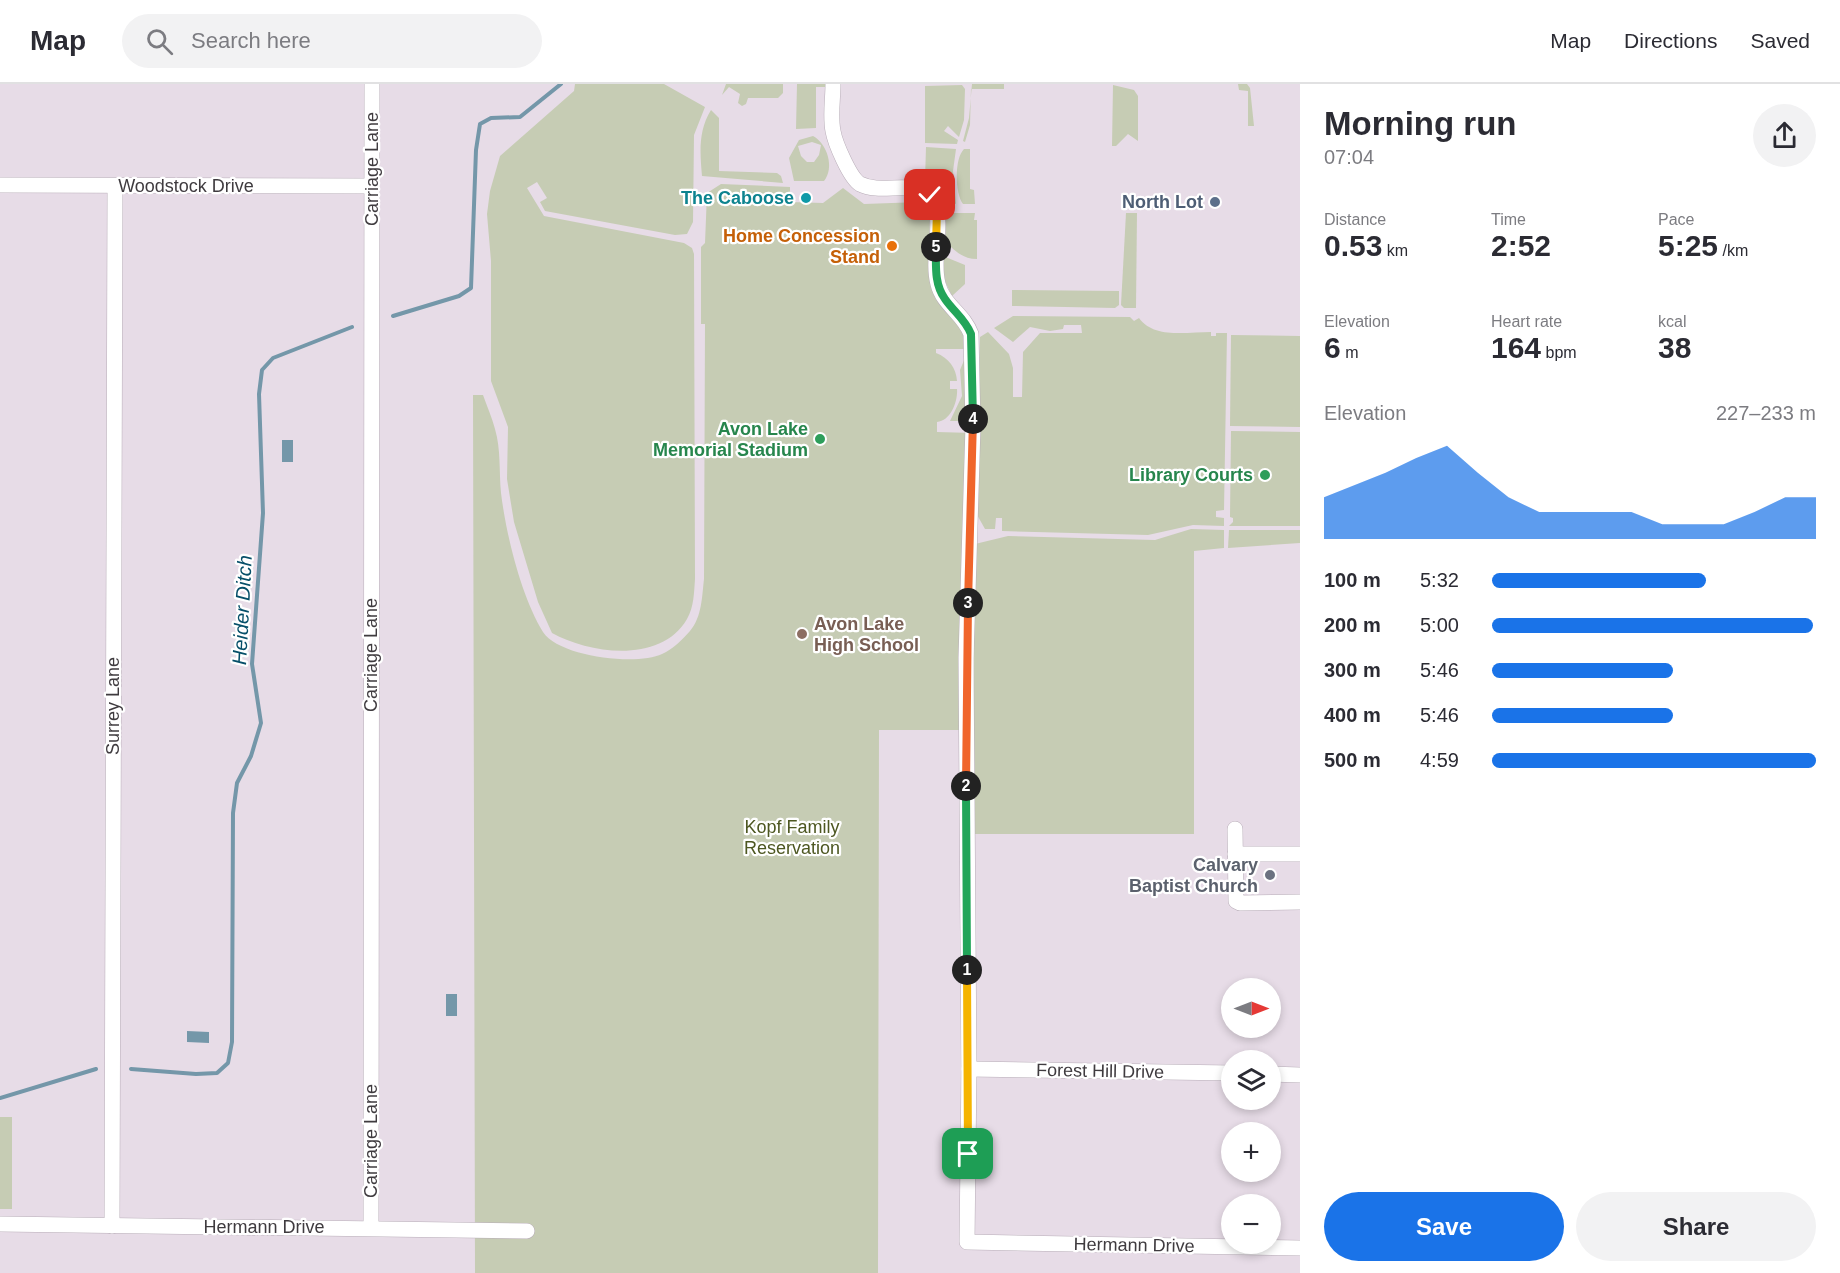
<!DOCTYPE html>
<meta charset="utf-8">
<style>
:root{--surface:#fff;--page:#f2f2f3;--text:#2b2b33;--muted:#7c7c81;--line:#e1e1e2;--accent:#1a73e8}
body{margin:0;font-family:Arial,sans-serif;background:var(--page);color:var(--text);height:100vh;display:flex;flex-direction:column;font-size:22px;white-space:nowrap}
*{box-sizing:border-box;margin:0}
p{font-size:20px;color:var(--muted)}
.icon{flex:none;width:33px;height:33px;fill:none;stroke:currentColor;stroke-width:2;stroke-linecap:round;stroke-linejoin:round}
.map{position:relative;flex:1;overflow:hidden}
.panel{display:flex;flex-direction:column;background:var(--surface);width:540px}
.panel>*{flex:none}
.needle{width:39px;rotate:90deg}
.tools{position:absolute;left:1221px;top:894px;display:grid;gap:12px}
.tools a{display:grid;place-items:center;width:60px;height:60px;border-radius:50%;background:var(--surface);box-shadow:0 3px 9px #0003;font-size:30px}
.pin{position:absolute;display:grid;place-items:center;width:51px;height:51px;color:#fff;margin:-26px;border-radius:12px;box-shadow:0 3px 9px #0006}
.km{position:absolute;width:30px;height:30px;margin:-15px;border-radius:50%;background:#222;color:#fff;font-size:16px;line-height:30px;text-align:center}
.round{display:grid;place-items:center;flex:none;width:63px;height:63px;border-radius:32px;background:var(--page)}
.summary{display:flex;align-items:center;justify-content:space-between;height:102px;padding:0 24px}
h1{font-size:33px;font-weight:800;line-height:45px}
.metrics{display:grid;grid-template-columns:repeat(3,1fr);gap:9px;height:102px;padding:6px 24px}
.metrics div{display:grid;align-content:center}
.metrics b{font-size:30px;font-weight:800}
.metrics small{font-size:16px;font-weight:400}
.metrics p{font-size:16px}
.chart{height:168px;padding:12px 24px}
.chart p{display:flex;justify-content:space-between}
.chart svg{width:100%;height:108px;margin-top:6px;fill:var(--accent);opacity:.7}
.action{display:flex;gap:12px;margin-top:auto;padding:12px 24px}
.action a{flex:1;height:69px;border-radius:36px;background:var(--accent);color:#fff;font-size:24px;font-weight:800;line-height:69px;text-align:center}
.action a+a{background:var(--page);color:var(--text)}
ul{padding:0 24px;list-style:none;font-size:20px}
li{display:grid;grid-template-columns:96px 72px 1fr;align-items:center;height:45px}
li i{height:15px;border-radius:8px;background:var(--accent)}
header{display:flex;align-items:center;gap:36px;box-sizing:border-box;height:84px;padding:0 30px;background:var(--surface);border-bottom:2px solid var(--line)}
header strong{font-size:28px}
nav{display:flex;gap:33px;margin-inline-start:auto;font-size:21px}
.search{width:420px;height:54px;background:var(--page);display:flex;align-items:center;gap:15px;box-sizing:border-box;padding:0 21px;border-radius:33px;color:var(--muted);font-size:22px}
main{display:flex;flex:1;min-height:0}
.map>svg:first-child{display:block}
</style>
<header>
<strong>Map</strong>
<div class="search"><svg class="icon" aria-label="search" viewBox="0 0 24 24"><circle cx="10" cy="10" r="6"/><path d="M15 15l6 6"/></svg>Search here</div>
<nav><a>Map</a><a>Directions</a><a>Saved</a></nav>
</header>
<main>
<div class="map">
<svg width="1300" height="1189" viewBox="0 0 1300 1189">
<rect width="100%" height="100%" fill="#e7dce7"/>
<g fill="#c6ccb4" fill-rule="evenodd">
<path d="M 575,0 L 664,0 L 705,23 L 694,51 L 693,138 L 687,150 L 675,151 L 545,127 L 540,118 L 547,114 L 537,98 L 527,104 L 544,132 L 684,159 L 692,164 L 694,170 L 695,495 C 694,508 694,523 687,535 C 661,580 590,570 552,549 L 538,518 L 514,438 L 507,395 L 508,343 L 491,297 L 491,177 L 487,130 L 490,107 L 500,72 L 574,7 Z"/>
<path d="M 726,0 L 783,0 L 783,9 L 778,14 L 748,14 L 746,20 L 742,22 L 738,19 L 740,10 L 729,3 L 722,11 Z"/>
<path d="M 797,0 L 825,0 L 825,3 L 816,3 L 816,44 L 796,45 Z"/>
<path d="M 972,0 L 1004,0 L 1004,5 L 971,5 L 970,41 L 965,58 L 963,57 L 969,34 Z"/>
<path d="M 1238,0 L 1247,0 L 1250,4 L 1254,42 L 1248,42 L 1248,7 L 1239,6 Z"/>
<path d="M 962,1 L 965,5 L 964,36 L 959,53 L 948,42 L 944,47 L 958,56 L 957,60 L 925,59 L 925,2 Z"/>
<path d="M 1113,1 L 1134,6 L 1138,12 L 1138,57 L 1128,50 L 1116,62 L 1112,62 Z"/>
<path d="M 711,26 L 719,34 L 719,87 L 777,89 L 781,92 L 783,99 L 702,92 C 700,69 698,47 711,26 Z"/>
<path d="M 813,52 C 827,59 835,84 824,97 L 794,97 L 789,74 L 799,56 ZM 812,58 L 821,61 L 819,71 L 814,78 L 807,78 L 801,72 L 798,62 Z"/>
<path d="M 926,63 L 956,65 L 953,87 L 956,120 C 946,117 939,102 925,96 Z"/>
<path d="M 964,65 L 970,65 L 970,105 L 974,106 L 975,120 L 963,120 C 955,109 954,75 964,65 Z"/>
<path d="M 721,100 L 790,103 L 790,118 L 823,119 L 843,104 L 864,120 L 920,118 L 926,125 L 930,124 L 929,187 L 931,204 L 936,213 L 964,246 L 966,265 L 936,265 L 936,269 C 949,274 956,284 957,297 L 950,297 L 950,305 L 957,305 C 958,317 951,337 937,338 L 937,348 L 973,349 L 967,646 L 879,646 L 878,1189 L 475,1189 L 473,311 L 483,311 C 487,322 492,334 495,345 C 501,365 499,388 501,409 C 506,450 521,512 543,548 C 559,573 637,582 662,570 C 673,565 683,555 690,547 C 702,533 702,512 704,495 L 705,240 L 701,240 L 701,163 L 705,159 L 707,109 Z"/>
<path d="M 948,129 L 975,129 L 974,136 L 977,136 L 977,175 C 962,175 954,166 944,156 L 944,140 Z"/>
<path d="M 1126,129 L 1137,129 L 1136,224 L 1124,224 L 1121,221 Z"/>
<path d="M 943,172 L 965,181 L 965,200 L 952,212 L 943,193 Z"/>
<path d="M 1012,206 L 1119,207 L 1119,221 L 1115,224 L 1012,222 Z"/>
<path d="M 1013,232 L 1130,233 L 1134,237 L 1139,234 C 1154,255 1187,248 1211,248 L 1211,252 L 1216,252 L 1216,249 L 1227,249 L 1224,426 L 1216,427 L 1216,433 L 1224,434 L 1224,442 L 1193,441 L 1148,451 L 1002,447 L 1002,434 L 996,434 L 995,445 L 985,445 L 976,429 L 980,253 L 988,248 L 1009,270 L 1013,284 L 1013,313 L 1022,313 L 1023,268 L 1040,249 L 1082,249 L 1081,241 L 1064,241 L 1063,245 L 1050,247 L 1030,243 L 1013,258 L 994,244 Z"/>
<path d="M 1231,251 L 1300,252 L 1300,343 L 1230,342 Z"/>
<path d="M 965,274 L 965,333 L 962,337 L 950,337 L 962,312 L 960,286 Z"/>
<path d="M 1231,347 L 1300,348 L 1300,442 L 1229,442 L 1233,438 L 1233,434 L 1230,433 Z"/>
<path d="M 1191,445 L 1224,446 L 1224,464 L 1194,467 L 1194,750 L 969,750 L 975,460 L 1008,452 L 1155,456 Z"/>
<path d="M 1229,446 L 1300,446 L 1300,459 L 1228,464 Z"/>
<rect x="0" y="1033" width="12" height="92"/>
</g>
<g fill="#7497a9">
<path d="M 293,356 L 293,378 L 282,378 L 282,356 Z"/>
<rect x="446" y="910" width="11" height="22"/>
<path d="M 187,947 L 209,948 L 209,959 L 187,958 Z"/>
</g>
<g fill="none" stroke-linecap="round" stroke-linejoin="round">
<g stroke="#7497a9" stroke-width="4">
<path d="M 393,232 L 459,212 L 471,204 L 476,66 L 480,40 L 491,34 L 520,33 L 561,0"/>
<path d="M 131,985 L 196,990 L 217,989 L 228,979 L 232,958 L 233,729 L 237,699 L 251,672 L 261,639 L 252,580 L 263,429 L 259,310 L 262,286 L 273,274 L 352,243"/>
<path d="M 0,1014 L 96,985"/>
</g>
<g stroke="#b8adb8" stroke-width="16">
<g id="minor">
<path d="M 833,0 C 833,15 830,32 833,47 C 835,59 850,94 860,100 C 884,112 916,92 934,117 C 944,143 931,174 938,200 C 943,221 964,230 971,250 L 973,342 L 966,574 L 969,985 L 967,1158 L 1300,1164"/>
<path d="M 0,101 L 372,102"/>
<path d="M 1235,745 L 1236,817 L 1240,819 L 1300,818"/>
<path d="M 1235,770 L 1300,770"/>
<path d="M 969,985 L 1232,989"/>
<path d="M 1270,990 L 1300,991"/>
<path d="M 0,1140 L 527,1147"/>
<path d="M 112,1142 L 115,102"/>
<path d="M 371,1143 L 372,0"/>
</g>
</g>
<use href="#minor" stroke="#fff" stroke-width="15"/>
</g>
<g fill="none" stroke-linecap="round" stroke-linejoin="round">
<g stroke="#fff" stroke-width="12">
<path id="split-1" d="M 967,886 L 968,1070"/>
</g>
<g stroke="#fff" stroke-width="12">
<path id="split-2" d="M 966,702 L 967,886"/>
</g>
<g stroke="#fff" stroke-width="12">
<path id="split-3" d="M 966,702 L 968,519"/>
</g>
<g stroke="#fff" stroke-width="12">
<path id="split-4" d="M 968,519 L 973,335"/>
</g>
<g stroke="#fff" stroke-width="12">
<path id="split-5" d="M 936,163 C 936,181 934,200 945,215 C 954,228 965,235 971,250 L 973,335"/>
</g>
<g stroke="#fff" stroke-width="12">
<path id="split-6" d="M 930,111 L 937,123 L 936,163"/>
</g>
<use href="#split-1" stroke="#f5b400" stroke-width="8"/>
<use href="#split-2" stroke="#22a559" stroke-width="8"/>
<use href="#split-3" stroke="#f0652b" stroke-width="8"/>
<use href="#split-4" stroke="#f0652b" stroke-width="8"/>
<use href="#split-5" stroke="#22a559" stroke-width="8"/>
<use href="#split-6" stroke="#f5b400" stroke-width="8"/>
</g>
<circle fill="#0f9aa8" stroke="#fff" stroke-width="2" cx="806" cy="114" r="6"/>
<circle fill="#5c6f8a" stroke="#fff" stroke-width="2" cx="1215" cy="118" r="6"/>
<circle fill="#e8710a" stroke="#fff" stroke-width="2" cx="892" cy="162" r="6"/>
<g fill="#2e9e5b" stroke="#fff" stroke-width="2">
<circle cx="820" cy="355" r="6"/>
<circle cx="1265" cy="391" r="6"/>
</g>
<circle fill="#8d6e63" stroke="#fff" stroke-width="2" cx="802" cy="550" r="6"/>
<circle fill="#6b7280" stroke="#fff" stroke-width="2" cx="1270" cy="791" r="6"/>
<g text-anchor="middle" stroke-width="4.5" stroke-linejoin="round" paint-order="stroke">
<g font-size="18" fill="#3f3b3f" stroke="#fff">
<text transform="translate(372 85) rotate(-90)" y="6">Carriage Lane</text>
<text x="186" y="108">Woodstock Drive</text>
<text transform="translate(371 571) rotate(-90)" y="6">Carriage Lane</text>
<text transform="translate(113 622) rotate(-90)" y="6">Surrey Lane</text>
<text transform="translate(1100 987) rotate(1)" y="6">Forest Hill Drive</text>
<text transform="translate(371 1057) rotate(-90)" y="6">Carriage Lane</text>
<text x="264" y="1149">Hermann Drive</text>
<text transform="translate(1134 1161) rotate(1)" y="6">Hermann Drive</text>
</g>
<g font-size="18" font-weight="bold" fill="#0d838f" stroke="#fff" text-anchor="end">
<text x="794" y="120">The Caboose</text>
</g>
<g font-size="18" font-weight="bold" fill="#4e5e75" stroke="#fff" text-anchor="end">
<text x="1203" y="124">North Lot</text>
</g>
<g font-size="18" font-weight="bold" fill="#c56008" stroke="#fff" text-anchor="end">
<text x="880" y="158">Home Concession<tspan x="880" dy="21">Stand</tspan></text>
</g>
<g font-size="18" font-weight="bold" fill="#27864d" stroke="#fff" text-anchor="end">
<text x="808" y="351">Avon Lake<tspan x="808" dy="21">Memorial Stadium</tspan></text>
<text x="1253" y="397">Library Courts</text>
</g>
<g font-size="18" font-weight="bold" fill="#785e54" stroke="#fff" text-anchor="start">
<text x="814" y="546">Avon Lake<tspan x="814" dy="21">High School</tspan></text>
</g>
<g font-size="18" fill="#4d5721" stroke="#fff">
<text x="792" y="749">Kopf Family<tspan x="792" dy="21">Reservation</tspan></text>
</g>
<g font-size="18" font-weight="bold" fill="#5b616d" stroke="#fff" text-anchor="end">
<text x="1258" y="787">Calvary<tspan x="1258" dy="21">Baptist Church</tspan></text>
</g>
<g font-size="20" font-style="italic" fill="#064f69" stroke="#fff">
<text transform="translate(242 526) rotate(-87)" y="7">Heider Ditch</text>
</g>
</g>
</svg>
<div class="tools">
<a><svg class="needle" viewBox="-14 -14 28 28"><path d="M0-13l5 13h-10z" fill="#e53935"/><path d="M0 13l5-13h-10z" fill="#7c7c81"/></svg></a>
<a><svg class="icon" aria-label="layers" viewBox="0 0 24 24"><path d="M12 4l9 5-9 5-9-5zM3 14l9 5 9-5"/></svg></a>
<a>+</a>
<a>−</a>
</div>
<div class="pin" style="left:968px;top:1070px;background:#1e9e55"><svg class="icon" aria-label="arrive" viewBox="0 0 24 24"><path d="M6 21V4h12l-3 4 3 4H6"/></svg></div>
<div class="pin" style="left:930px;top:111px;background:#d93025"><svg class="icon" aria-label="check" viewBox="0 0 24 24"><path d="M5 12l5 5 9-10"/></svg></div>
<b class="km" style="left:967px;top:886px">1</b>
<b class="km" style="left:966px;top:702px">2</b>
<b class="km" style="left:968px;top:519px">3</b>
<b class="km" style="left:973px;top:335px">4</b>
<b class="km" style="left:936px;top:163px">5</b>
</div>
<section class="panel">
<div class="summary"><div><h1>Morning run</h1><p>07:04</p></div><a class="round"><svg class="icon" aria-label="share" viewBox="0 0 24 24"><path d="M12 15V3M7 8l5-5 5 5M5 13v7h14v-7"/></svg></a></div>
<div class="metrics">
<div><p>Distance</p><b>0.53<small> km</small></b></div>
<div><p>Time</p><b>2:52</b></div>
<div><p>Pace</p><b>5:25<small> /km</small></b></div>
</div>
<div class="metrics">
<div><p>Elevation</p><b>6<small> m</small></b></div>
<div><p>Heart rate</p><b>164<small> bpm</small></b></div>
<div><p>kcal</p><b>38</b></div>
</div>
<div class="chart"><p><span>Elevation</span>227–233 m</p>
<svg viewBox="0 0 160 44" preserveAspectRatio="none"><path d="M0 44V27L10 22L20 17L30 11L40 6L50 17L60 27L70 33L80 33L90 33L100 33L110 38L120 38L130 38L140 33L150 27L160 27V44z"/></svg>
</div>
<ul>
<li><b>100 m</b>5:32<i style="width:66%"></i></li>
<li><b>200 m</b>5:00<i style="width:99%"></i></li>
<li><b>300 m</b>5:46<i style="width:56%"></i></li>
<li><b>400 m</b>5:46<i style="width:56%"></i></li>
<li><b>500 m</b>4:59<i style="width:100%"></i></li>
</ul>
<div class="action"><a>Save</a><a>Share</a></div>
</section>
</main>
